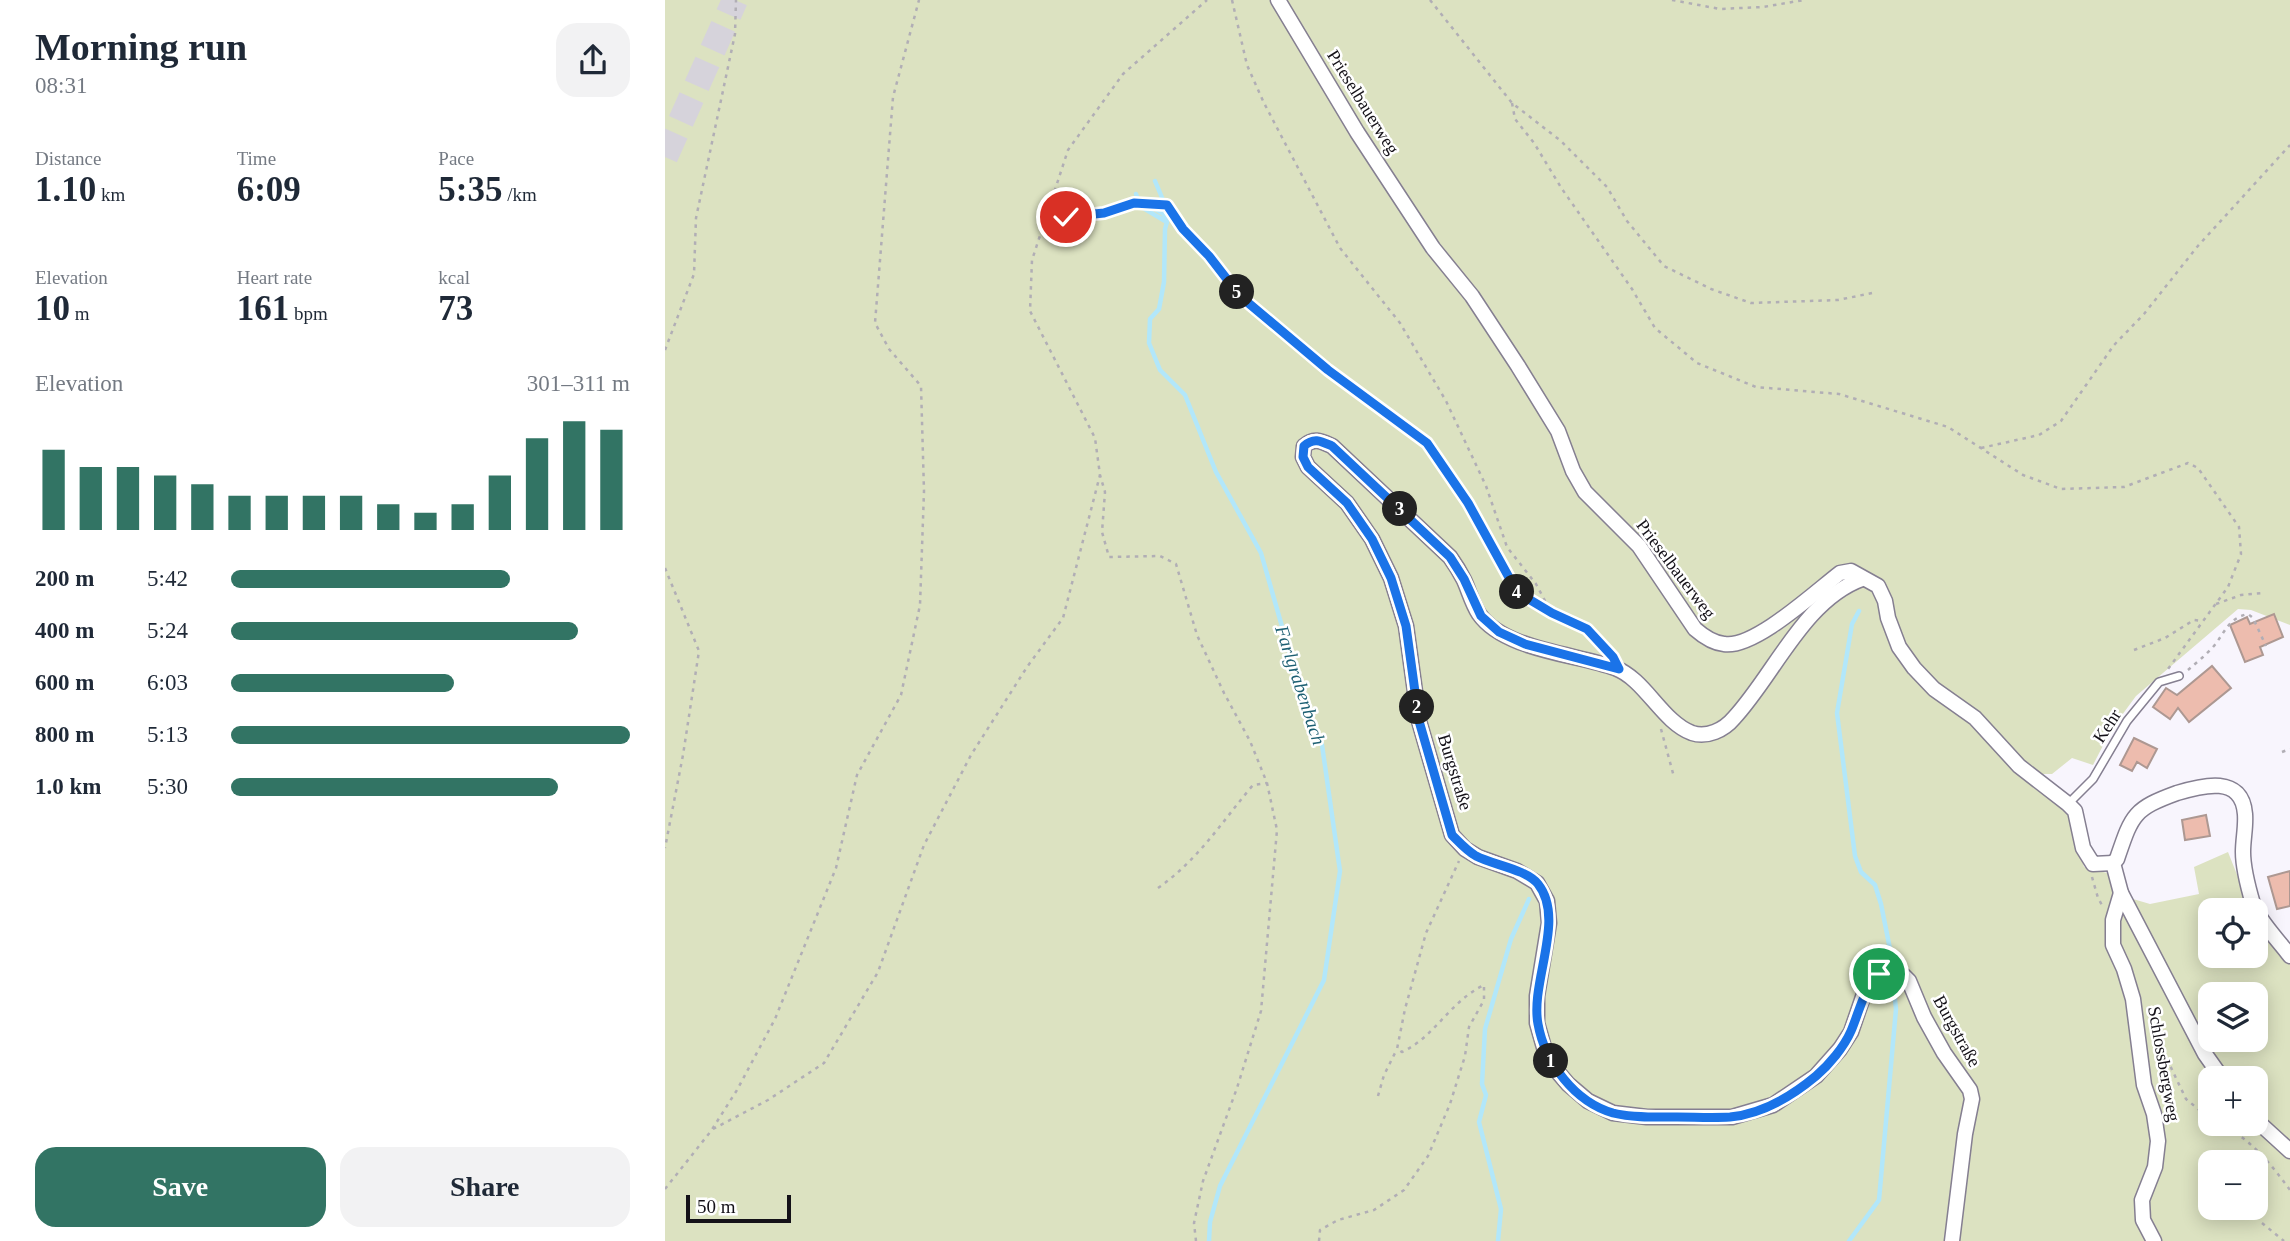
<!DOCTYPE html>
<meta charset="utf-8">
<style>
:root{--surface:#fff;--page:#f2f2f3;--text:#1f2937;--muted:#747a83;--accent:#327464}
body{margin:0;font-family:Georgia,serif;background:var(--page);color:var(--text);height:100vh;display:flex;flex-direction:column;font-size:26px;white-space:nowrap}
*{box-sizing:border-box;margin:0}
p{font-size:23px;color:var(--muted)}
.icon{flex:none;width:38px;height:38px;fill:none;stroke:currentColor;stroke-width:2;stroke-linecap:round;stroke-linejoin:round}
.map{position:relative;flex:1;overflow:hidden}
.drawer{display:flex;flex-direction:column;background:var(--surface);width:665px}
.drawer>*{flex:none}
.fabs{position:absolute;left:1533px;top:898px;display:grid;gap:14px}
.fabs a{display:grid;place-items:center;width:70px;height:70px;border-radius:14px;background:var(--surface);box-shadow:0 4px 18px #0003;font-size:35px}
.scale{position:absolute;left:21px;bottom:18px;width:105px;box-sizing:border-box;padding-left:7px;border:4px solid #141118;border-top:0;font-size:19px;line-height:24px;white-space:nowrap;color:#141118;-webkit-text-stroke:5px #fff;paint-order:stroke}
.pin{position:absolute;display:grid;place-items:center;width:60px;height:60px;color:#fff;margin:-30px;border:4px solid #fff;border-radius:50%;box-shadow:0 2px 7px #0007}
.km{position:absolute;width:35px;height:35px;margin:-18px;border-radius:50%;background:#222;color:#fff;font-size:19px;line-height:35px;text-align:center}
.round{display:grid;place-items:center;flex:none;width:74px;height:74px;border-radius:21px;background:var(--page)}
.headline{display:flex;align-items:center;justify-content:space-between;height:119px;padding:0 35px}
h1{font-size:38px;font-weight:800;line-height:52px}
.metrics{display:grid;grid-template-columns:repeat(3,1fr);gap:10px;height:119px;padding:7px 35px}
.metrics div{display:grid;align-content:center}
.metrics b{font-size:35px;font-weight:800}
.metrics small{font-size:19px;font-weight:400}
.metrics p{font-size:19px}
.chart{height:196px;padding:14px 35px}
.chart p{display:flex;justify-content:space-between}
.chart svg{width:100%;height:126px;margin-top:7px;stroke:var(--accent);stroke-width:6}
.cta{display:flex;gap:14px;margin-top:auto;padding:14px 35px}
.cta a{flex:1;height:80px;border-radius:21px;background:var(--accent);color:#fff;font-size:28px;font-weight:800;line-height:80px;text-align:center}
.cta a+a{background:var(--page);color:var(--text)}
ul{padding:0 35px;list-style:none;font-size:23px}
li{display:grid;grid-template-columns:112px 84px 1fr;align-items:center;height:52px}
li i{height:18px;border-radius:9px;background:var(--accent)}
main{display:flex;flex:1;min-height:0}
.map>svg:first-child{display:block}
</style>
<main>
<section class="drawer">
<div class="headline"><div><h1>Morning run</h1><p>08:31</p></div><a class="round"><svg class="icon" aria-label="share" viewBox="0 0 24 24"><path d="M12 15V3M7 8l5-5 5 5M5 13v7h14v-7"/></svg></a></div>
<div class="metrics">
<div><p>Distance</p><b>1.10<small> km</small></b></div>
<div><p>Time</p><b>6:09</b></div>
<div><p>Pace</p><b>5:35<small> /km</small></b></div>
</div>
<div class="metrics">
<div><p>Elevation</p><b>10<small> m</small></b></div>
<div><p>Heart rate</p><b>161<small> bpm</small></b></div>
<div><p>kcal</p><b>73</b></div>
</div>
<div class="chart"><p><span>Elevation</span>301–311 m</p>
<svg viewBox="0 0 160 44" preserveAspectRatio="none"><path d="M5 44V16M15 44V22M25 44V22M35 44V25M45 44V28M55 44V32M65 44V32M75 44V32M85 44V32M95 44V35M105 44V38M115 44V35M125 44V25M135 44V12M145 44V6M155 44V9"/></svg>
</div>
<ul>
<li><b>200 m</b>5:42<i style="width:70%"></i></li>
<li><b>400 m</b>5:24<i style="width:87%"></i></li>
<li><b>600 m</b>6:03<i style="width:56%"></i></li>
<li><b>800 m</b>5:13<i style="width:100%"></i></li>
<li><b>1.0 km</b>5:30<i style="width:82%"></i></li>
</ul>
<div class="cta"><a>Save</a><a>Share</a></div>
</section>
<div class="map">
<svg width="1625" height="1241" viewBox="0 0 1625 1241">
<rect width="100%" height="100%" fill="#f8f5fd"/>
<path fill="#dce2c1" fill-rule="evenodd" d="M 0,0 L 1625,0 L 1625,625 L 1586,610 L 1573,609 L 1471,696 L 1446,730 L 1428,765 L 1407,758 L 1387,774 L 1373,774 L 1254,667 L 1238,645 L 1219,589 L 1185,569 L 1058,650 L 1178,579 L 1185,578 L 1205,587 L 1214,597 L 1221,628 L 1276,702 L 1311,727 L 1328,749 L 1353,773 L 1394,803 L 1407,819 L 1419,867 L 1446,874 L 1451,894 L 1485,904 L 1534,894 L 1529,867 L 1563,852 L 1586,910 L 1545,910 L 1545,956 L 1591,956 L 1591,916 L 1625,959 L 1625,1241 L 0,1241 ZM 1545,994 L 1591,994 L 1591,1040 L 1545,1040 ZM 1545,1078 L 1591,1078 L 1591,1124 L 1545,1124 ZM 1545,1162 L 1591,1162 L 1591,1208 L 1545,1208 Z"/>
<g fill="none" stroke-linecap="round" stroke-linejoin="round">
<g stroke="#b2e7fa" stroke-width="4.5">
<path d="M 490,181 L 498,200 L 498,213 L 502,222 L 500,229 L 499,282 L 494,309 L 485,319 L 484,343 L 495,370 L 520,395 L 551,472 L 596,553 L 642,714 L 657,745 L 675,871 L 659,980 L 555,1186 L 545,1222 L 544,1241"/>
<path d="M 471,194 L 475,206 L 500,221"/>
<path d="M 485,199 L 486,206 L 497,213"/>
<path d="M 1194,611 L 1187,624 L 1172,713 L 1190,856 L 1196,872 L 1210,885 L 1216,904 L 1228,964"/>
<path d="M 833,1241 L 836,1209 L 814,1122 L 821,1095 L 817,1084 L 820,1029 L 846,939 L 864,899"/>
<path d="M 1184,1241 L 1214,1200 L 1231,1009 L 1228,982"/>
</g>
</g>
<g fill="#edbcae" stroke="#ad9892" stroke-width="2">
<path d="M 1609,614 L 1618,637 L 1595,647 L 1598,655 L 1580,662 L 1565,625 L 1582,617 L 1585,624 Z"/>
<path d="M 1547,666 L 1566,688 L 1524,722 L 1513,708 L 1505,719 L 1488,707 L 1501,688 L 1512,695 Z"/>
<path d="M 1469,738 L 1492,749 L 1482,768 L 1472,762 L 1467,771 L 1455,765 Z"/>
<path d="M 1541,815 L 1545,836 L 1520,840 L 1517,820 Z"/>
<path d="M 1625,871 L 1625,906 L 1612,909 L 1603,877 Z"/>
</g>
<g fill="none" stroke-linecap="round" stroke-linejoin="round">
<path stroke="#d6d3db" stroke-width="26" stroke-dasharray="26 13" stroke-linecap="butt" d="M 0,157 L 70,0"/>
<g stroke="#857f91" stroke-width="10">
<path id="lane" d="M 1403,804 L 1428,779 L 1462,721 L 1494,682 L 1514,676"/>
</g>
<g stroke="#857f91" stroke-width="17">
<g id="street">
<path d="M 613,0 L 692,132 L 768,248 L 807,296 L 853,366 L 893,431 L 908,471 L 920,492 L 974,546 L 1030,629 C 1038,636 1048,643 1059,644 C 1089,649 1150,592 1175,573 L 1186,571 L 1213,586 L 1220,601 L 1223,618 L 1234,647 L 1249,668 L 1269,689 L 1310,718 L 1354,766 L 1403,804 L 1410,811 L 1418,848 L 1428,864 L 1448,863"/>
<path d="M 1197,579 C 1139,600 1109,675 1069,718 C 1059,730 1042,738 1027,733 C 997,722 980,679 950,668 C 911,654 839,650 814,614 C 807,603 804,591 799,580 C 795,572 790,564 785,557 L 667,446 C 656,441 649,437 639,446 L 638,457 L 643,467 L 682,503 L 707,539 L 726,578 L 741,626 L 754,721 L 787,835 L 800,849 L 813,857 L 852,871 L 872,883 L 882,901 L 884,923 L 872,996 L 872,1023 L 880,1051 L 891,1070 L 903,1084 L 923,1101 L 948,1113 L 982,1117 L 1067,1117 L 1108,1105 L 1151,1076 L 1175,1049 L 1186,1032 L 1198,997 L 1208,981 L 1214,974 L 1224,972 L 1238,975 L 1244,981 L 1259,1017 L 1279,1053 L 1305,1090 L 1307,1099 L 1300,1134 L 1287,1241"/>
<path d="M 1448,863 L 1452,859 C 1467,815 1468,809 1512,793 C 1538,785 1577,775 1580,814 C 1581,827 1578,839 1578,852 C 1578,869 1583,887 1588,904 C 1593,920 1615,942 1625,956"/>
<path d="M 1448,863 L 1456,893 L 1540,1054 L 1557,1078"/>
<path d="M 1456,893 L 1448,920 L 1448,945 L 1459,969 L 1468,999 L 1479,1085 L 1489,1114 L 1493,1141 L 1490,1167 L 1477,1200 L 1478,1220 L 1489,1241"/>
<path d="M 1591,1120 L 1625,1151"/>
</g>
</g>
<g stroke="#b1aeb5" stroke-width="2.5" stroke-dasharray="3.5 5" stroke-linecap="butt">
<path d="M 567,0 L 582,65 L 599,103 L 675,248 L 735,323 L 781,401 L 821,486 L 842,547 L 871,584 L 885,610"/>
<path d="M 765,0 L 847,103 L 896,141 L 942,187 L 962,221 L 999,266 L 1046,289 L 1086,303 L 1173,300 L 1207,293"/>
<path d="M 1007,0 L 1055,9 L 1098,7 L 1139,0"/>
<path d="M 847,103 L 850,119 L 869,143 L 897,189 L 967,289 L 990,328 L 1032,363 L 1091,387 L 1174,394 L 1283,427 L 1358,475 L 1396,489 L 1459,487 L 1523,463 L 1533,468 L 1574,527 L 1576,554 L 1563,587 L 1503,669"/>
<path d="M 379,220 L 439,213 L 469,203 L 502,205 L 518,229 L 544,256 L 575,296 L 663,370 L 762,443 L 803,503 L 852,592 L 887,613 L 922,629 L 942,651"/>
<path d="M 0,350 L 29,274 L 31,218 L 70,34 L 71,0"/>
<path d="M 1316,448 L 1374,435 L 1396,421 L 1449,345 L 1479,314 L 1532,247 L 1625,145"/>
<path d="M 0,568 L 34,651 L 18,755 L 0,848"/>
<path d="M 1551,604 L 1576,595 L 1598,593"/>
<path d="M 1469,650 L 1500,638 L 1529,620 L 1537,621"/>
<path d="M 1523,670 C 1531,663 1540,656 1548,647 C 1560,633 1563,618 1583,614 L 1588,618 L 1601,646"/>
<path d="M 996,729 L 1009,777"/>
<path d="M 1617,752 L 1625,749"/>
<path d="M 1427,877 L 1433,898 L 1438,907"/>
<path d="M 493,888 C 534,859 556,823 588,785 L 602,783"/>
<path d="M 1486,1020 L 1489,1032 L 1521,1099 L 1545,1119"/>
<path d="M 713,1096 L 719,1075 L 732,1049"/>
<path d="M 1555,1124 C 1585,1138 1606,1164 1625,1190"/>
<path d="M 48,1129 L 103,1100 L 159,1063 L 213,972 L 259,845 L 306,755 L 362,667 L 398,618 L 435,475"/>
<path d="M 0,1189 L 46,1131 L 72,1090 L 110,1019 L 171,868 L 192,775 L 236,695 L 255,605 L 259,491 L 256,386 L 224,349 L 210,323 L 228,97 L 254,0"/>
<path d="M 1597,1223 L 1619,1241"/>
<path d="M 531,1241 L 529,1223 L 538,1181 L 572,1088 L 596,1011 L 612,830 L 602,783 L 585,741 L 559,693 L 532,635 L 511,564 L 495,556 L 444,557 L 437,532 L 440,492 L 435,475 L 430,438 L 365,311 L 367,260 L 403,150 L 458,74 L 542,0"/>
<path d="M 654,1241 L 655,1230 L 673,1220 L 709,1210 L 739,1190 L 763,1156 L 785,1104 L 800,1056 L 804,1027 L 819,1000 L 819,985 C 783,1003 771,1036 737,1052 L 732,1049 L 740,1009 L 761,933 L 794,861"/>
</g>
<use href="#lane" stroke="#fff" stroke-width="7"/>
<use href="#street" stroke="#fff" stroke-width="14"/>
</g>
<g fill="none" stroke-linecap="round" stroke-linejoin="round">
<g stroke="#fff" stroke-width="14">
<path id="route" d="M 401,217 L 439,213 L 469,203 L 502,205 L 518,229 L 544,256 L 575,296 L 663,370 L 762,443 L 803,503 L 852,592 L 887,613 L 922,629 L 948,657 L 954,669 L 860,644 L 834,632 L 816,616 L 799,579 L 785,557 L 667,446 C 656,441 649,437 639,446 L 638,457 L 643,467 L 682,503 L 707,539 L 726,578 L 741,626 L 754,721 L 787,835 C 795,843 801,850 811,856 C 828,865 861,869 873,884 C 901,919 865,982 873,1024 C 880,1063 910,1102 948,1113 C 968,1118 992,1117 1012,1117 C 1029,1117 1048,1118 1065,1117 C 1096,1114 1127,1096 1151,1076 C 1164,1065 1179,1047 1186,1031 C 1195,1010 1198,990 1214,974"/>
</g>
<use href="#route" stroke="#1a73e8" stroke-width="9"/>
</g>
<g text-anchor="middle" stroke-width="5" stroke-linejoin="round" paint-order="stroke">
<g font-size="18" fill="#141118" stroke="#fff">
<text transform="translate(698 102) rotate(58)" y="6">Prieselbauerweg</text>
<text transform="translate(1011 569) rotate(53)" y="6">Prieselbauerweg</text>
<text transform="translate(1442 726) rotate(-57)" y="6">Kehr</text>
<text transform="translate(790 772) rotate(73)" y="6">Burgstraße</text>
<text transform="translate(1292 1031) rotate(61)" y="6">Burgstraße</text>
<text transform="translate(1499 1064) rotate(80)" y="6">Schlossbergweg</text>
</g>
<g font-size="19" font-style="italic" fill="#1c5f72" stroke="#fff">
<text transform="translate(636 685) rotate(72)" y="7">Farlgrabenbach</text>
</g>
</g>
</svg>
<div class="fabs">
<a><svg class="icon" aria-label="locate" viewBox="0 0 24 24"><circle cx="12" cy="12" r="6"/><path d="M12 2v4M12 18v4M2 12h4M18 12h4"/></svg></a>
<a><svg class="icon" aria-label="layers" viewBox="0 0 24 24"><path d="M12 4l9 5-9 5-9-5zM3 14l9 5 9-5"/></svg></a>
<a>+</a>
<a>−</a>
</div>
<div class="scale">50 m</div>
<div class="pin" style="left:1214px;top:974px;background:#1e9e55"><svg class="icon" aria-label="arrive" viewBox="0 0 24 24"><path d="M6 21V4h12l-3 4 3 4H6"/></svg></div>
<div class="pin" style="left:401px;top:217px;background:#d93025"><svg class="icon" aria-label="check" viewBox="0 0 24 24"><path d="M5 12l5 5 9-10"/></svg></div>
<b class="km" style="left:886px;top:1061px">1</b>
<b class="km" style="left:752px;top:707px">2</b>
<b class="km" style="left:735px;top:509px">3</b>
<b class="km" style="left:852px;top:592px">4</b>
<b class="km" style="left:572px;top:292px">5</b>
</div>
</main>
